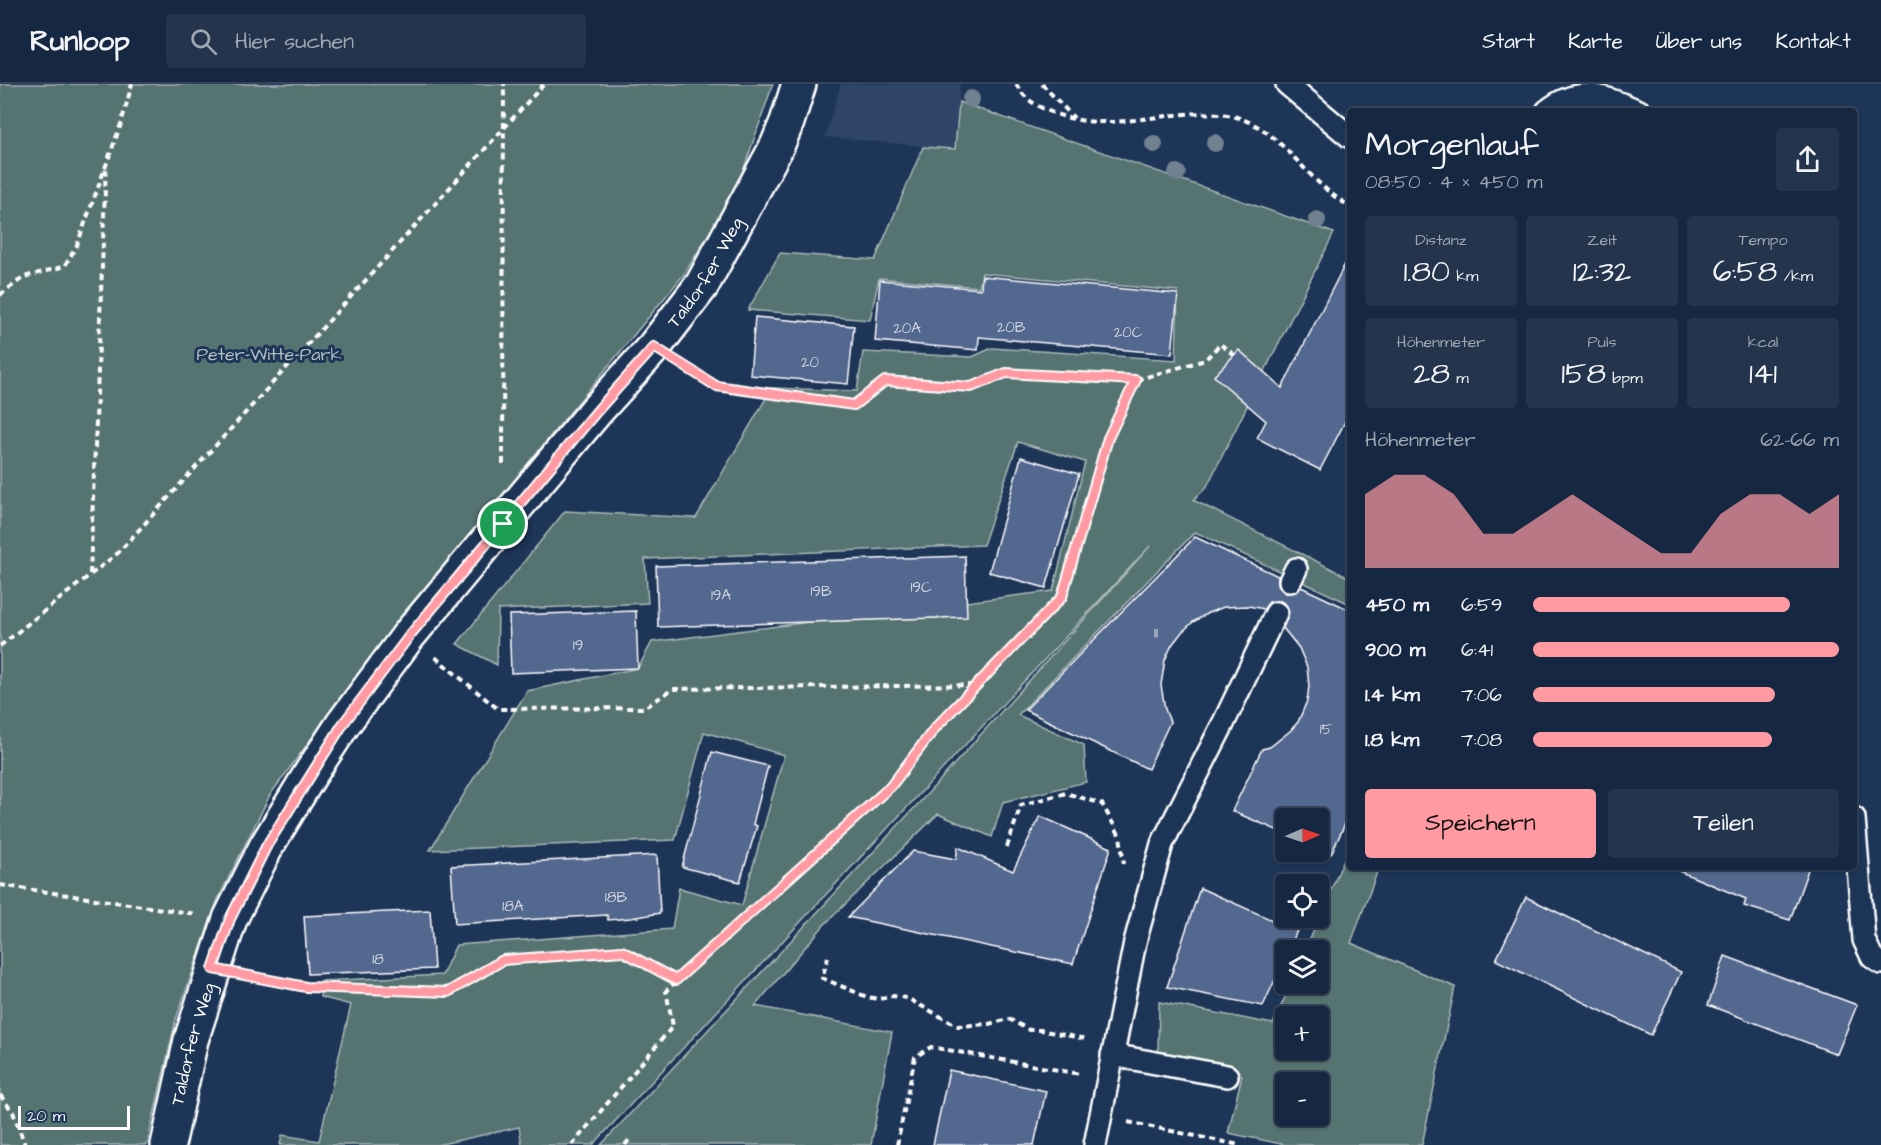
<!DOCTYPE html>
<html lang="de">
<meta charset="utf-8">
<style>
:root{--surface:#162841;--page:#23344c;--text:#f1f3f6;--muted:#9ea6b1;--line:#35445a;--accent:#ff9aa2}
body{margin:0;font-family:"Architects Daughter",sans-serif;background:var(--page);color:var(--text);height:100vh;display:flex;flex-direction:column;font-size:22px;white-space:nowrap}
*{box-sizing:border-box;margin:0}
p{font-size:20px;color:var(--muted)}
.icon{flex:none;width:33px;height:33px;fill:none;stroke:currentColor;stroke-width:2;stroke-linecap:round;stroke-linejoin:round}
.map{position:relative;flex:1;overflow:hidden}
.side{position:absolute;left:1347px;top:24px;width:510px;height:762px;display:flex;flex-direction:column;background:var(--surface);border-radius:6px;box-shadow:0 2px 4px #0004,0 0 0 2px var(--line)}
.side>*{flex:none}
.needle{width:39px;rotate:88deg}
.fabs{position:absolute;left:1275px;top:724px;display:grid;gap:12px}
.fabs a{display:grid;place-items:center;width:54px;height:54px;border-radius:6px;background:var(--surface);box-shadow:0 2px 4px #0004,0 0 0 2px var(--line);font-size:30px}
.scale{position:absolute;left:18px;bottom:15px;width:112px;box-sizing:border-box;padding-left:6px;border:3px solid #fff;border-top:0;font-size:16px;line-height:21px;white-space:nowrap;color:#fff;-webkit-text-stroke:4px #1d3557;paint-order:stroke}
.pin{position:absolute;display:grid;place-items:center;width:51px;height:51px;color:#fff;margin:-26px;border:3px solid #fff;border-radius:50%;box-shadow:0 2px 6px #0007}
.round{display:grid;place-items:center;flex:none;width:63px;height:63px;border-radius:6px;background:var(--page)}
.headline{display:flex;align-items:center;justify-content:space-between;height:102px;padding:0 18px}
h1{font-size:33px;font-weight:600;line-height:45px}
.metrics{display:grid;grid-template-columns:repeat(3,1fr);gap:9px;height:102px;padding:6px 18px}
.metrics div{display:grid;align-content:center;border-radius:6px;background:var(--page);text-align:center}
.metrics b{font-size:30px;font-weight:600}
.metrics small{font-size:16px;font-weight:400}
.metrics p{font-size:16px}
.chart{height:168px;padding:12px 18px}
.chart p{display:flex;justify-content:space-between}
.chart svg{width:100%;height:108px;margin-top:6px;fill:var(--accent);opacity:.7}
.primary-button{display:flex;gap:12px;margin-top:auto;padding:12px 18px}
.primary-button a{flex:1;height:69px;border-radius:6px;background:var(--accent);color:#111;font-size:24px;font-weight:600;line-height:69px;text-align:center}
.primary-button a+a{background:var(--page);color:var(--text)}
ul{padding:0 18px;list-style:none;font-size:20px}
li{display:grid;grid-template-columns:96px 72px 1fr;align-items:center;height:45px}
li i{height:15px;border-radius:8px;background:var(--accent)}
header{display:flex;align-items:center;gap:36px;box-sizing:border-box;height:84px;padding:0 30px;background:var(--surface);border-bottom:2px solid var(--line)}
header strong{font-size:28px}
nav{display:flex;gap:33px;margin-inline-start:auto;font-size:21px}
.search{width:420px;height:54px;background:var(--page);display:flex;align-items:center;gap:15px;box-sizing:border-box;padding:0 21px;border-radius:6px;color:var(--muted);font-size:22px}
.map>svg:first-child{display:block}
</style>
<header>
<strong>Runloop</strong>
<div class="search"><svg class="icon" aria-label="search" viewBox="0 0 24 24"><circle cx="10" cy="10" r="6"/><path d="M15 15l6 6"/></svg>Hier suchen</div>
<nav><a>Start</a><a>Karte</a><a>Über uns</a><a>Kontakt</a></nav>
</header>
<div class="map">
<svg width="1881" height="1061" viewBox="0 0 1881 1061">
<rect width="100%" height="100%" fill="#1d3557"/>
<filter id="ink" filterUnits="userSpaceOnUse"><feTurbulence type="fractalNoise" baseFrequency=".0167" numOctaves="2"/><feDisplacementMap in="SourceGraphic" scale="12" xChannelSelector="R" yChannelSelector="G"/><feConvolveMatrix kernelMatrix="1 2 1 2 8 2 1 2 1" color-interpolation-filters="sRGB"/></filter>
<g filter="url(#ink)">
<path fill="#2d4468" d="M 841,0 L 960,0 L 955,65 L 825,53 Z"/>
<g fill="#557371" stroke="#aab9b8" stroke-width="1.5" fill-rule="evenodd">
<path d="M 0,0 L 773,0 L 738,102 L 685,189 L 390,547 L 270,711 L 218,815 L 176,935 L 147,1061 L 0,1061 Z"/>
<path d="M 959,18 L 1334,149 L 1206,404 L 1193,416 L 1350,494 L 1350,520 L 1195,448 L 1018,631 L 1084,661 L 1086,698 L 1003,718 L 992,753 L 938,730 L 825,840 L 755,922 L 892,948 L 871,1061 L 601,1061 L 931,706 L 1151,461 L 593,1061 L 522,1061 L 519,1043 L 437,1061 L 280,1061 L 282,1051 L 319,1057 L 351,921 L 320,913 L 320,897 L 442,891 L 456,861 L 672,845 L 679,804 L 742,821 L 784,671 L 704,648 L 675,756 L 430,766 L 527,607 L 638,584 L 652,558 L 1053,507 L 1085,378 L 1018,358 L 983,461 L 645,475 L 648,519 L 498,526 L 497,581 L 457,560 L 565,427 L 696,434 L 772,304 L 857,307 L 863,268 L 972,273 L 992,264 L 1176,276 L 1178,207 L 982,189 L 979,203 L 879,194 L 870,236 L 748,226 L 780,169 L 875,176 L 923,63 L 955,65 Z"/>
<path d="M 1350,761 L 1350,783 L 1379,783 L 1351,859 L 1455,903 L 1422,1061 L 1286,1061 L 1228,1049 L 1242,991 L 1158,969 L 1159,918 L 1273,940 L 1291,900 L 1318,900 L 1318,867 L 1305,867 ZM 1286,933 L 1318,933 L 1318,966 L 1286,966 ZM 1286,999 L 1318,999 L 1318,1032 L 1286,1032 Z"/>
</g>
<g fill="#53688f" stroke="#fff" stroke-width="1.5">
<path d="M 1350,170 L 1350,328 L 1320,386 L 1257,354 L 1266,337 L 1214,292 L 1239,266 L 1282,304 Z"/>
<path d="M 982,192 L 1178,210 L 1172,270 L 979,253 L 978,266 L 875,257 L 880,196 L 981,205 Z"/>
<path d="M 755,233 L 854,242 L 848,300 L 750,291 Z"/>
<path d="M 1021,373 L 1079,390 L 1046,504 L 989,488 Z"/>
<path d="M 1195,453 L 1278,492 L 1279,503 L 1285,509 L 1296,508 L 1301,503 L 1350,526 L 1350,729 L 1331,770 L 1318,765 L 1318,735 L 1286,735 L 1286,750 L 1232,727 L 1262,665 L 1270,663 L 1290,647 L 1298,638 L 1307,617 L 1309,602 L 1307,583 L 1299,564 L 1283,544 L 1289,529 L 1287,522 L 1281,517 L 1269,518 L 1264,525 L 1248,522 L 1224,523 L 1208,529 L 1193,538 L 1182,548 L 1172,561 L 1165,576 L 1161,601 L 1165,625 L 1170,638 L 1148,685 L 1025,626 Z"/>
<path d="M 965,472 L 967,533 L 658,543 L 656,482 Z"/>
<path d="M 636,527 L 638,584 L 511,589 L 509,531 Z"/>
<path d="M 712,668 L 768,682 L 753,740 L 757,742 L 740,798 L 682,783 Z"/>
<path d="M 1040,732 L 1111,764 L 1073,880 L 848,833 L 913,767 L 956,775 L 958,763 L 1013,787 Z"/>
<path d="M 657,771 L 660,829 L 631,834 L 608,836 L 607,831 L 455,840 L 451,782 Z"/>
<path d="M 1669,783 L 1809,783 L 1790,836 L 1744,822 L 1746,815 Z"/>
<path d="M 1200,804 L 1297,847 L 1288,867 L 1286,867 L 1286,872 L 1263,922 L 1167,903 Z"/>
<path d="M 1526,813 L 1681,888 L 1651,951 L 1496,876 Z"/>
<path d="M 430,826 L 434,885 L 308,890 L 304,832 Z"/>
<path d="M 1725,872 L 1857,921 L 1837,970 L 1708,921 Z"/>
<path d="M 949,986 L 1046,1007 L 1034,1061 L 933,1061 Z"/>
</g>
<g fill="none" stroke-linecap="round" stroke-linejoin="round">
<g stroke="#fff" stroke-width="26">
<g id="service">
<path d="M 1287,0 L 1350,53"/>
<path d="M 1547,27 C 1580,0 1604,13 1639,27"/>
<path d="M 1290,497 L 1296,485"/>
<path d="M 1854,734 L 1864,856 L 1872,873 L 1881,879"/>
<path d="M 1112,971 L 1227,992"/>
<path d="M 1095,1061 L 1135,858 L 1162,760 L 1223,640 L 1276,529"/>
</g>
</g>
<g stroke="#fff" stroke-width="38">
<g id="minor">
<path id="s1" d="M 168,1061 L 191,956 L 230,835 L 267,761 L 311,689 L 343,640 L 409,551 L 596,327 L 654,263 L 702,201 L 777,62 L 787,38 L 799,0"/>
</g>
</g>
<g stroke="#fff" stroke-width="4" stroke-dasharray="6 4.5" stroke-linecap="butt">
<path d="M 1016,0 C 1023,14 1036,22 1051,28 C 1111,53 1167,22 1227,31 C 1281,40 1304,98 1350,122"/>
<path d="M 1042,0 L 1074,34"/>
<path d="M 0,211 L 24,193 L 65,182 L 77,161 L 121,40 L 132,0"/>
<path d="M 683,281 L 716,302 L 854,321 L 885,297 L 971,303 L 1006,289 L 1136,296 L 1205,276 L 1220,260 L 1234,271"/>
<path d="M 503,380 L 504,0"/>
<path d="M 90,490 L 106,81"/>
<path d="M 0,562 L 118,469 L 544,0"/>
<path d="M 435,573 L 498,625 L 644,624 L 673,605 L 976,601"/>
<path d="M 1007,763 L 1021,721 L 1066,709 L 1102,720 L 1120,752 L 1124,780"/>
<path d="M 0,801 L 196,830"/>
<path d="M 828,873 L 822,894 L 867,913 L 879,915 L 893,912 L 907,914 L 958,942 L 989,940 L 1009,935 L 1029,946 L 1040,946 L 1086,955"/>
<path d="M 247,891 L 306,903 L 448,908 L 503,876 L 622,867 L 676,896"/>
<path d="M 0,1011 L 13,1028 L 25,1061"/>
<path d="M 1128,1038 L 1239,1061"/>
<path d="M 572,1061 L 673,942 L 666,907 L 891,702 L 935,644 L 1062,513 L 1108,354 L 1136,296"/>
<path d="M 625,1061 L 629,1056"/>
<path d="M 897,1061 L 915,973 L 931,963 L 1080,990"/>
</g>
<use href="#service" stroke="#1d3557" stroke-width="21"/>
<use href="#minor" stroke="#1d3557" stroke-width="33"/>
</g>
<g fill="#6f8190">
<circle cx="971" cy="15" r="9"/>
<circle cx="1215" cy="59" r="9"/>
<circle cx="1154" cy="60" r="9"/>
<circle cx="1177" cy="89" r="9"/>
<circle cx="1317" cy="136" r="9"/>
</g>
</g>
<g fill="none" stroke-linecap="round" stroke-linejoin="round" filter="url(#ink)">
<g stroke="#fff" stroke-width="12">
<path id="route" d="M 654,263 L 716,302 L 854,321 L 885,297 L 971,303 L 1006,289 L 1136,296 L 1108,354 L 1062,513 L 935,644 L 891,702 L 676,896 L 622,867 L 503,876 L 448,908 L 306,903 L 213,885 L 230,835 L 267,761 L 343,640 L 410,551 L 597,327 Z"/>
</g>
<use href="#route" stroke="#ff9aa2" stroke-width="8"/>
</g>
<g text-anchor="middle" stroke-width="6" stroke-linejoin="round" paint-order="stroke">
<g font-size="15" fill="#d4d9e3">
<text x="1011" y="248">20B</text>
<text x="907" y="249">20A</text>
<text x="1128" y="253">20C</text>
<text x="810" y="283">20</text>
<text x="921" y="508">19C</text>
<text x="821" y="512">19B</text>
<text x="721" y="516">19A</text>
<text x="1156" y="554">11</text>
<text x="578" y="566">19</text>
<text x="1326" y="650">15</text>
<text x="616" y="818">18B</text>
<text x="513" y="827">18A</text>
<text x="378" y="880">18</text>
</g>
<g font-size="18" fill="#fff" stroke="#1d3557">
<text dy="6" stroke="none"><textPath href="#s1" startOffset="1040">Taldorfer Weg</textPath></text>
<text dy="6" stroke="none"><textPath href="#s1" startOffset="104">Taldorfer Weg</textPath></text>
</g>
<g font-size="18" fill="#b2c0bf" stroke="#1d3557">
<text x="269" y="276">Peter-Witte-Park</text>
</g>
</g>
</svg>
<div class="fabs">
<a><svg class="needle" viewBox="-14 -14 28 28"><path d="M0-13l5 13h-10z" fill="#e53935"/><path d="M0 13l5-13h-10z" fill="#9ea6b1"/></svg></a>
<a><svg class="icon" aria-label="locate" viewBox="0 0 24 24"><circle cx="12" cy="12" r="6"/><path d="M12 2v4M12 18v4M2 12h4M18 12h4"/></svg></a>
<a><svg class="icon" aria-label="layers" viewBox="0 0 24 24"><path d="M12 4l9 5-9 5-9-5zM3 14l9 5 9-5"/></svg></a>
<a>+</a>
<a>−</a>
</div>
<div class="scale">20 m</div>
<div class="pin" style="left:503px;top:440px;background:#1e9e55"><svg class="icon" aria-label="arrive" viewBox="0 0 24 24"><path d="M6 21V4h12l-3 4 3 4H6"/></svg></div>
<section class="side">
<div class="headline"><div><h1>Morgenlauf</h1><p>08:50 · 4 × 450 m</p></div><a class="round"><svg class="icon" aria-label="share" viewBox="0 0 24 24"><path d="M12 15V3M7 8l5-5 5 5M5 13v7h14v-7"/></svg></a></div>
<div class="metrics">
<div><p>Distanz</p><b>1.80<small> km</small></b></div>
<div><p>Zeit</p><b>12:32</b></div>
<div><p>Tempo</p><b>6:58<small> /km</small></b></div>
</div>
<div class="metrics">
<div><p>Höhenmeter</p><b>28<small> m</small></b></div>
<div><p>Puls</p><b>158<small> bpm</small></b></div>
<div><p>kcal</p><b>141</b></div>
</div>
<div class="chart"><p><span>Höhenmeter</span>62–66 m</p>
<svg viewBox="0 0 160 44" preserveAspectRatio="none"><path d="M0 44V14L10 6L20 6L30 14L40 30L50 30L60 22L70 14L80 22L90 30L100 38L110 38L120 22L130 14L140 14L150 22L160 14V44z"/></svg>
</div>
<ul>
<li><b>450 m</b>6:59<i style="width:84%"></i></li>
<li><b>900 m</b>6:41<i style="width:100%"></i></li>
<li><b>1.4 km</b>7:06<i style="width:79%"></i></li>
<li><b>1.8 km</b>7:08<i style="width:78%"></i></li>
</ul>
<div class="primary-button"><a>Speichern</a><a>Teilen</a></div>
</section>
</div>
